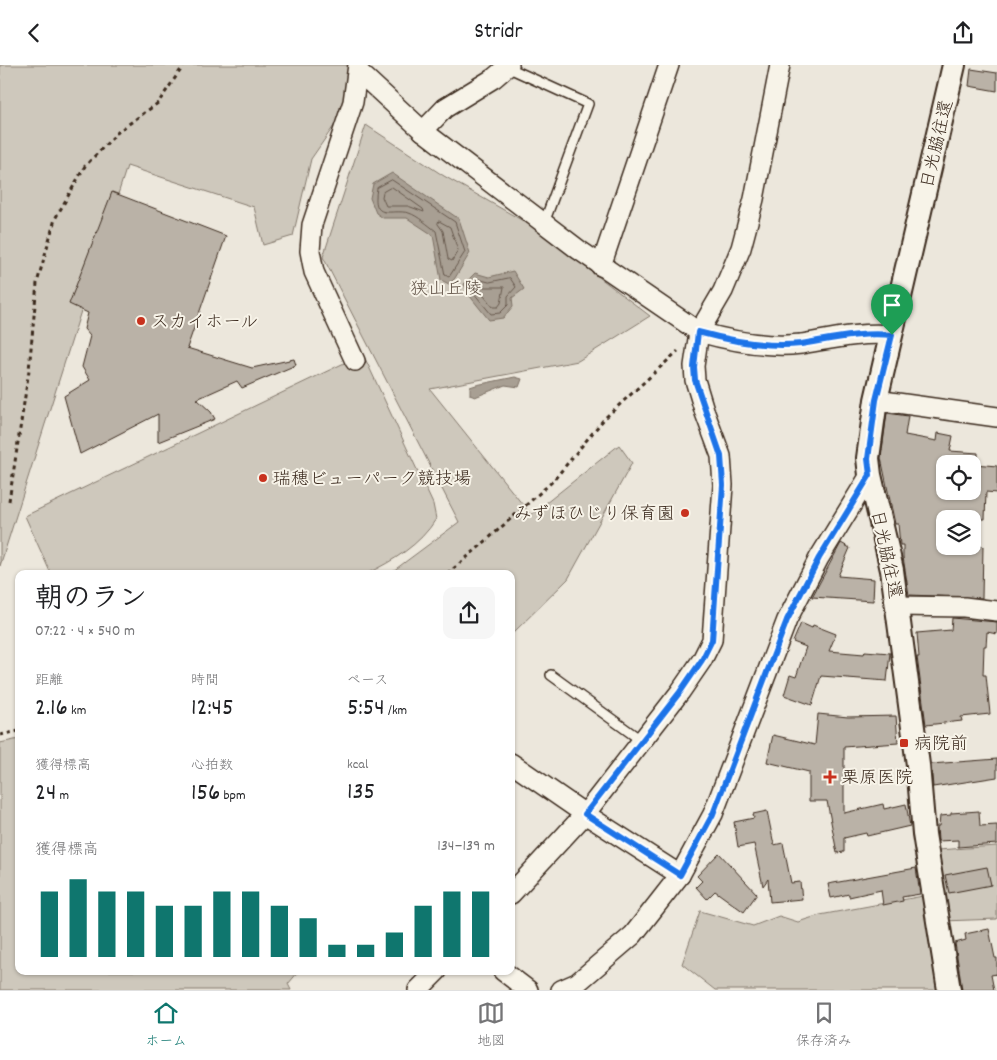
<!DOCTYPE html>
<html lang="ja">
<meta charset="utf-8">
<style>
:root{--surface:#fff;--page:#f6f6f6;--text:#202124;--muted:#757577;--line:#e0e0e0;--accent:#0f766e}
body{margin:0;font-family:Dekko,"Klee One",sans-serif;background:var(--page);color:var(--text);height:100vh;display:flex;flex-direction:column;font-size:19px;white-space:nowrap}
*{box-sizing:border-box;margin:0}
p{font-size:16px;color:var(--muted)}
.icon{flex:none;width:28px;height:28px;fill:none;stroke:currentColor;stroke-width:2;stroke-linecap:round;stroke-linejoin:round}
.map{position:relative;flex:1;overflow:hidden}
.sheet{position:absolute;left:15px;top:505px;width:500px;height:405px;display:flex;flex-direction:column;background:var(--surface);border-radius:10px;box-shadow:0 1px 4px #0004}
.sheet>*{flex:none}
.buttons{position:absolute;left:936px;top:390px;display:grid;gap:10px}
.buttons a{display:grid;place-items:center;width:45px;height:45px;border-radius:10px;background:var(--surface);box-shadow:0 1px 4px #0004;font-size:25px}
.pin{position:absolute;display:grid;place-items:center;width:42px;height:42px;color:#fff;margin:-51px -21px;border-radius:50% 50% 50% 0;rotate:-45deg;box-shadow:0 0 5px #0007}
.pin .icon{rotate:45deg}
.round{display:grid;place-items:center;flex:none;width:52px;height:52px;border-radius:10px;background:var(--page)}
.headline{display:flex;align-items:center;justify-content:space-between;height:85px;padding:0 20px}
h1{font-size:28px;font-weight:600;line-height:38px}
.stats{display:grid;grid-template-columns:repeat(3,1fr);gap:8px;height:85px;padding:5px 20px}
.stats div{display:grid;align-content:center}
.stats b{font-size:25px;font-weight:600}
.stats small{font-size:14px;font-weight:400}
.stats p{font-size:14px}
.chart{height:140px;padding:10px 20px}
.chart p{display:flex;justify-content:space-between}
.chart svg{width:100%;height:90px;margin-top:5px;stroke:var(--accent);stroke-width:6}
header{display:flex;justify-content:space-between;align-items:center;height:65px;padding:0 20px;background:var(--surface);font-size:22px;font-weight:600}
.tab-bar{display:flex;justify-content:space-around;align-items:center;height:70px;border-top:1px solid var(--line);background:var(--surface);font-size:14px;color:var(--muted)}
.tab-bar a{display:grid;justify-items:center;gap:2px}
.tab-bar .active{color:var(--accent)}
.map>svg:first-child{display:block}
</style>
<header><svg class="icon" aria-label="back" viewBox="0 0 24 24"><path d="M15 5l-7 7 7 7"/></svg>Stridr<svg class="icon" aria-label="share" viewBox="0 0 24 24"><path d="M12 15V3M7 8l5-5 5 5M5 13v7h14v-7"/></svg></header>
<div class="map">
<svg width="997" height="925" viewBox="0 0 997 925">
<rect width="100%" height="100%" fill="#ece7dc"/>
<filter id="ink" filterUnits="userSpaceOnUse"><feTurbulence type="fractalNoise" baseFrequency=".02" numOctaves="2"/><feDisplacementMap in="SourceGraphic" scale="10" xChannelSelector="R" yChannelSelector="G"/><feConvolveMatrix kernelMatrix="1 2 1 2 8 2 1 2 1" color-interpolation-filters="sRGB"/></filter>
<g filter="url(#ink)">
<g fill="#cec8bc" stroke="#84796d">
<path d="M 0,0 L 350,0 L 356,29 L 311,94 L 293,171 L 263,180 L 254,142 L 127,101 L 0,501 Z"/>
<path d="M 366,60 L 444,111 L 532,161 L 650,251 L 578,296 L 430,324 L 531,450 L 619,380 L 632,398 L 568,514 L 511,570 L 511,509 L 389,509 L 459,457 L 323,192 Z"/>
<path d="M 363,289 L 433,439 L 436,454 C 420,480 393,496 366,509 L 51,509 L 25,451 Z"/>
<path d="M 19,674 L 19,906 L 299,906 L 288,919 L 291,925 L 0,925 L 0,678 Z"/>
<path d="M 997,781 L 997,854 L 943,856 L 937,785 Z"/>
<path d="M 923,831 L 940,925 L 715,925 L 682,899 L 700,846 L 753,861 L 779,851 L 798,857 L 820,850 Z"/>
</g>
<g fill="#a89f93" stroke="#7c7064">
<path d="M 392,108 L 459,154 L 470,188 L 455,213 L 449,219 L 441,215 L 433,170 L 407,153 L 383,153 L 376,148 L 370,133 L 373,119 Z"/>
<path d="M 513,206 L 524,224 L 512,233 L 513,241 L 503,253 L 489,255 L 469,230 L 464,219 L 475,208 L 489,212 Z"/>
<path d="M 515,312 L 522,314 L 519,322 L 505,320 L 475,332 L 470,330 L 470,322 L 476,320 Z"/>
</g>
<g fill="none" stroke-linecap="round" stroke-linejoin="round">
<g stroke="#67594d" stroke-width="1">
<path d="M 392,115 L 455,157 L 465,187 L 449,212 L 445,210 L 436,166 C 428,160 418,151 409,148 C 391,143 371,158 377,123 Z"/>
<path d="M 392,122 L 423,144 L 424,147 L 408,141 L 386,141 L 382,132 L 383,127 Z"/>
<path d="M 439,156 L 450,162 L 458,185 L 452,196 L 448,194 L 443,166 L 438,159 Z"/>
<path d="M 510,213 L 516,222 L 508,231 L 508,240 L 500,248 L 491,249 L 473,227 L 471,220 L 477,214 L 489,217 Z"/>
<path d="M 483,222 L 504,222 L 501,238 L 498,242 L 493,242 L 480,226 L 480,223 Z"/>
</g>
</g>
<g fill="#bab2a7" stroke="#3b2a1e" fill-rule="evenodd">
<path d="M 971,4 L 997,8 L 997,26 L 969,21 Z"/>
<path d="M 112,127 L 226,171 L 187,283 L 252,303 L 294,294 L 296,300 L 242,323 L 237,316 L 197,334 L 211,347 L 215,354 L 158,377 L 158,349 L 80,389 L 64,331 L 90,315 L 82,302 L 90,271 L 84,264 L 88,248 L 69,239 Z"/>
<path d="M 887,348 L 908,351 L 905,370 L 937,376 L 938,368 L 953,371 L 950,386 L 978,388 L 978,399 L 974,399 L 997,401 L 997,428 L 986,427 L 985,454 L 945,454 L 945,481 L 983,481 L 982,533 L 909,530 L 903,492 L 903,480 L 900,480 L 898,459 L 895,459 L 881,393 ZM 945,399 L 972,399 L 972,426 L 945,426 Z"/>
<path d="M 841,478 L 850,483 L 838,511 L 874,514 L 873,536 L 812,532 Z"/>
<path d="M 952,553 L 997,557 L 997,569 L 987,567 L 986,581 L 984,581 L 983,610 L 986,610 L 990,649 L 961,652 L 962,656 L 926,660 L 917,592 L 919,592 L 917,568 L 951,565 Z"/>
<path d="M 801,558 L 812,563 L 813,560 L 836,569 L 829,586 L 864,589 L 865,586 L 890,588 L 887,616 L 821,611 L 812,640 L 784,630 L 790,610 L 796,612 L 806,582 L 793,577 Z"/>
<path d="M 818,649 L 848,652 L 896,651 L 898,678 L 844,682 L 844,748 L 883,739 L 884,744 L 906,739 L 910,761 L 867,771 L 866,768 L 844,773 L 844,787 L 837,788 L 827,736 L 809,736 L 809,707 L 767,697 L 773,670 L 815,680 Z"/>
<path d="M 997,694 L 997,712 L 933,722 L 931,699 Z"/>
<path d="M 767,746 L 774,780 L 783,778 L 791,818 L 800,817 L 802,834 L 770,837 L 768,814 L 763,821 L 754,779 L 738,782 L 734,757 L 754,753 L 753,749 Z"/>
<path d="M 979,746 L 980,761 L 997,760 L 997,779 L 958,782 L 958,775 L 938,776 L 937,761 L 939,761 L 940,751 L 951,750 L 951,748 Z"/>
<path d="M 719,788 L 757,829 L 744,847 L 715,826 L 707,834 L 696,822 L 702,816 L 697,811 Z"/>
<path d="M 987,802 L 991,820 L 949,828 L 945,810 Z"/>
<path d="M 916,803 L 920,829 L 902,832 L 903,836 L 883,840 L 881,825 L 849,832 L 849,829 L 831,833 L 828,819 Z"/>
<path d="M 989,864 L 995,893 L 997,893 L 997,909 L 991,910 L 994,925 L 962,925 L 955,878 L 966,875 L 965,869 Z"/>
</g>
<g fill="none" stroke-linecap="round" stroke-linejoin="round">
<g stroke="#3b2a1e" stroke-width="12">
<g id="service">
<path d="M 507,2 L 588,39 L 544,158"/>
<path d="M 551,610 L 642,676"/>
</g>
</g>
<g stroke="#3b2a1e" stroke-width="22">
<g id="minor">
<path d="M 358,6 L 423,66 L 579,185 L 699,267 C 731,276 768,283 801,279 C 832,274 860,267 892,270"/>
<path d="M 423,66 L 445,43 L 494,13 L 509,0"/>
<path d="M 601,201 L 669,0"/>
<path d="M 355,296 L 314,207 L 310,186 L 312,160 L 353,37 L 358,0"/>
<path d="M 876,335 L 997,352"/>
<path d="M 898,541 L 964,542 L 997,546"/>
<path d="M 511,698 L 585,749 L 680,810"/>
<path d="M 511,829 L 585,749 L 680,627 L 702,595 L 712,575 L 723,420 L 721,391 L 705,348 L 695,315 L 694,301 L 699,267 L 723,226 L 741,183 L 754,134 L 780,0"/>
<path d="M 503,906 L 528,925"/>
<path d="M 418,925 L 437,906"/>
<path d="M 561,925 L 577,918 L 633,870 L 680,810 L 713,749 L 787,555 L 819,493 L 870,410"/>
</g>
</g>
<g stroke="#3b2a1e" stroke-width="26">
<path id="tertiary" d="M 949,925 L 924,769 L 918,700 L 892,505 L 870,410 L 868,393 L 876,335 L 954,0"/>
</g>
<g stroke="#3b2a1e" stroke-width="3" stroke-dasharray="4 4" stroke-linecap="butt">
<path d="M 9,436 L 29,305 L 37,218 L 55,154 L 85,101 L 119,66 L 158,38 L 184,0"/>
<path d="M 447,509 L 478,483 L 553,416 L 604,354 L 678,286"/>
<path d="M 0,670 L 19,666"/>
</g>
<use href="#service" stroke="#f7f3e8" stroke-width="9"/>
<use href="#minor" stroke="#f7f3e8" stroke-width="19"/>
<use href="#tertiary" stroke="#f7f3e8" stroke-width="22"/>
</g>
</g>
<g fill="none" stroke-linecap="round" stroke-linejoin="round" filter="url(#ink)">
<g stroke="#fff" stroke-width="10">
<path id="route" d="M 698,267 C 731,276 767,283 801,279 C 832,274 860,267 892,270 L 876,335 L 868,394 L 870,410 L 819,493 L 787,555 L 713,749 L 680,810 L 585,749 L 680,627 L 702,595 L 712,575 L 723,420 L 721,391 L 695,315 L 694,302 Z"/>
</g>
<use href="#route" stroke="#1a73e8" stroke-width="6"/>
</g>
<g fill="#c8321e" stroke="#f7f3e8" stroke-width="2">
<circle cx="141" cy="256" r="5"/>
<circle cx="263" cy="413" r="5"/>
<circle cx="685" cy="448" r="5"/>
<rect x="899" y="673" width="10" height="10" rx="2.5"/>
<path d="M827.5 704.5h5v5h5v5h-5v5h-5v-5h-5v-5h5z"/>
</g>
<g text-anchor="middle" stroke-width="4" stroke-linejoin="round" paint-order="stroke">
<g font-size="18" fill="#3b2a1e" stroke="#f7f3e8">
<text transform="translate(936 79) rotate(-77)" y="6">日光脇往還</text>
<text transform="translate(887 489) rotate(78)" y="6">日光脇往還</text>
</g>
<g font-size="18" fill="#605246" stroke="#f7f3e8">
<text x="446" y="229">狭山丘陵</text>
</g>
<g font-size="18" fill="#3b2a1e" stroke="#f7f3e8" text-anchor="start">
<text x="151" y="262">スカイホール</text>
<text x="273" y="419">瑞穂ビューパーク競技場</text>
<text x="675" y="454" text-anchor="end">みずほひじり保育園</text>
<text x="914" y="684">病院前</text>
<text x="841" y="718">栗原医院</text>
</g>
</g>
</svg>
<div class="buttons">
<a><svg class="icon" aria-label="locate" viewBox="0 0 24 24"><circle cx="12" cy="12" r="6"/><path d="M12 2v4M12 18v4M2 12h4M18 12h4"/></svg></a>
<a><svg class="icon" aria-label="layers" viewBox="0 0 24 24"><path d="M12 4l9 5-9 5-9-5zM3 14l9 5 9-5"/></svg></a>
</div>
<div class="pin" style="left:892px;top:270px;background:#1e9e55"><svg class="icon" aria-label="arrive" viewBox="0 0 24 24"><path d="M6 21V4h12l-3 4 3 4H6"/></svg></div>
<section class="sheet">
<div class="headline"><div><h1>朝のラン</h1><p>07:22 · 4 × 540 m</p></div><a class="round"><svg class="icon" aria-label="share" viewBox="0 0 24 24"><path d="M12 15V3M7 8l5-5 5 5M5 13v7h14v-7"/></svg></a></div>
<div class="stats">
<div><p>距離</p><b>2.16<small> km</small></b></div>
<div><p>時間</p><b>12:45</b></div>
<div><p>ペース</p><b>5:54<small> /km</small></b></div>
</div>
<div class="stats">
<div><p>獲得標高</p><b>24<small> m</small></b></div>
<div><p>心拍数</p><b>156<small> bpm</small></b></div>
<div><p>kcal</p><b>135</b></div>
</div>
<div class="chart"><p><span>獲得標高</span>134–139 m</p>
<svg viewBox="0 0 160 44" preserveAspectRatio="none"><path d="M5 44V12M15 44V6M25 44V12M35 44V12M45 44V19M55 44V19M65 44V12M75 44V12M85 44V19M95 44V25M105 44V38M115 44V38M125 44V32M135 44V19M145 44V12M155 44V12"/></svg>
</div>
</section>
</div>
<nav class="tab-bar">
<a class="active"><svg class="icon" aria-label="home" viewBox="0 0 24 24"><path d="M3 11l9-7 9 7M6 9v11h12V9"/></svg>ホーム</a>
<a><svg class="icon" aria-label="map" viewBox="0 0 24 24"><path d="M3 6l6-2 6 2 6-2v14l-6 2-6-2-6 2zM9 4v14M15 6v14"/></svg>地図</a>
<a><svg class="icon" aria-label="saved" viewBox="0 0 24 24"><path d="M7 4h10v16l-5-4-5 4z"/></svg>保存済み</a>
</nav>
